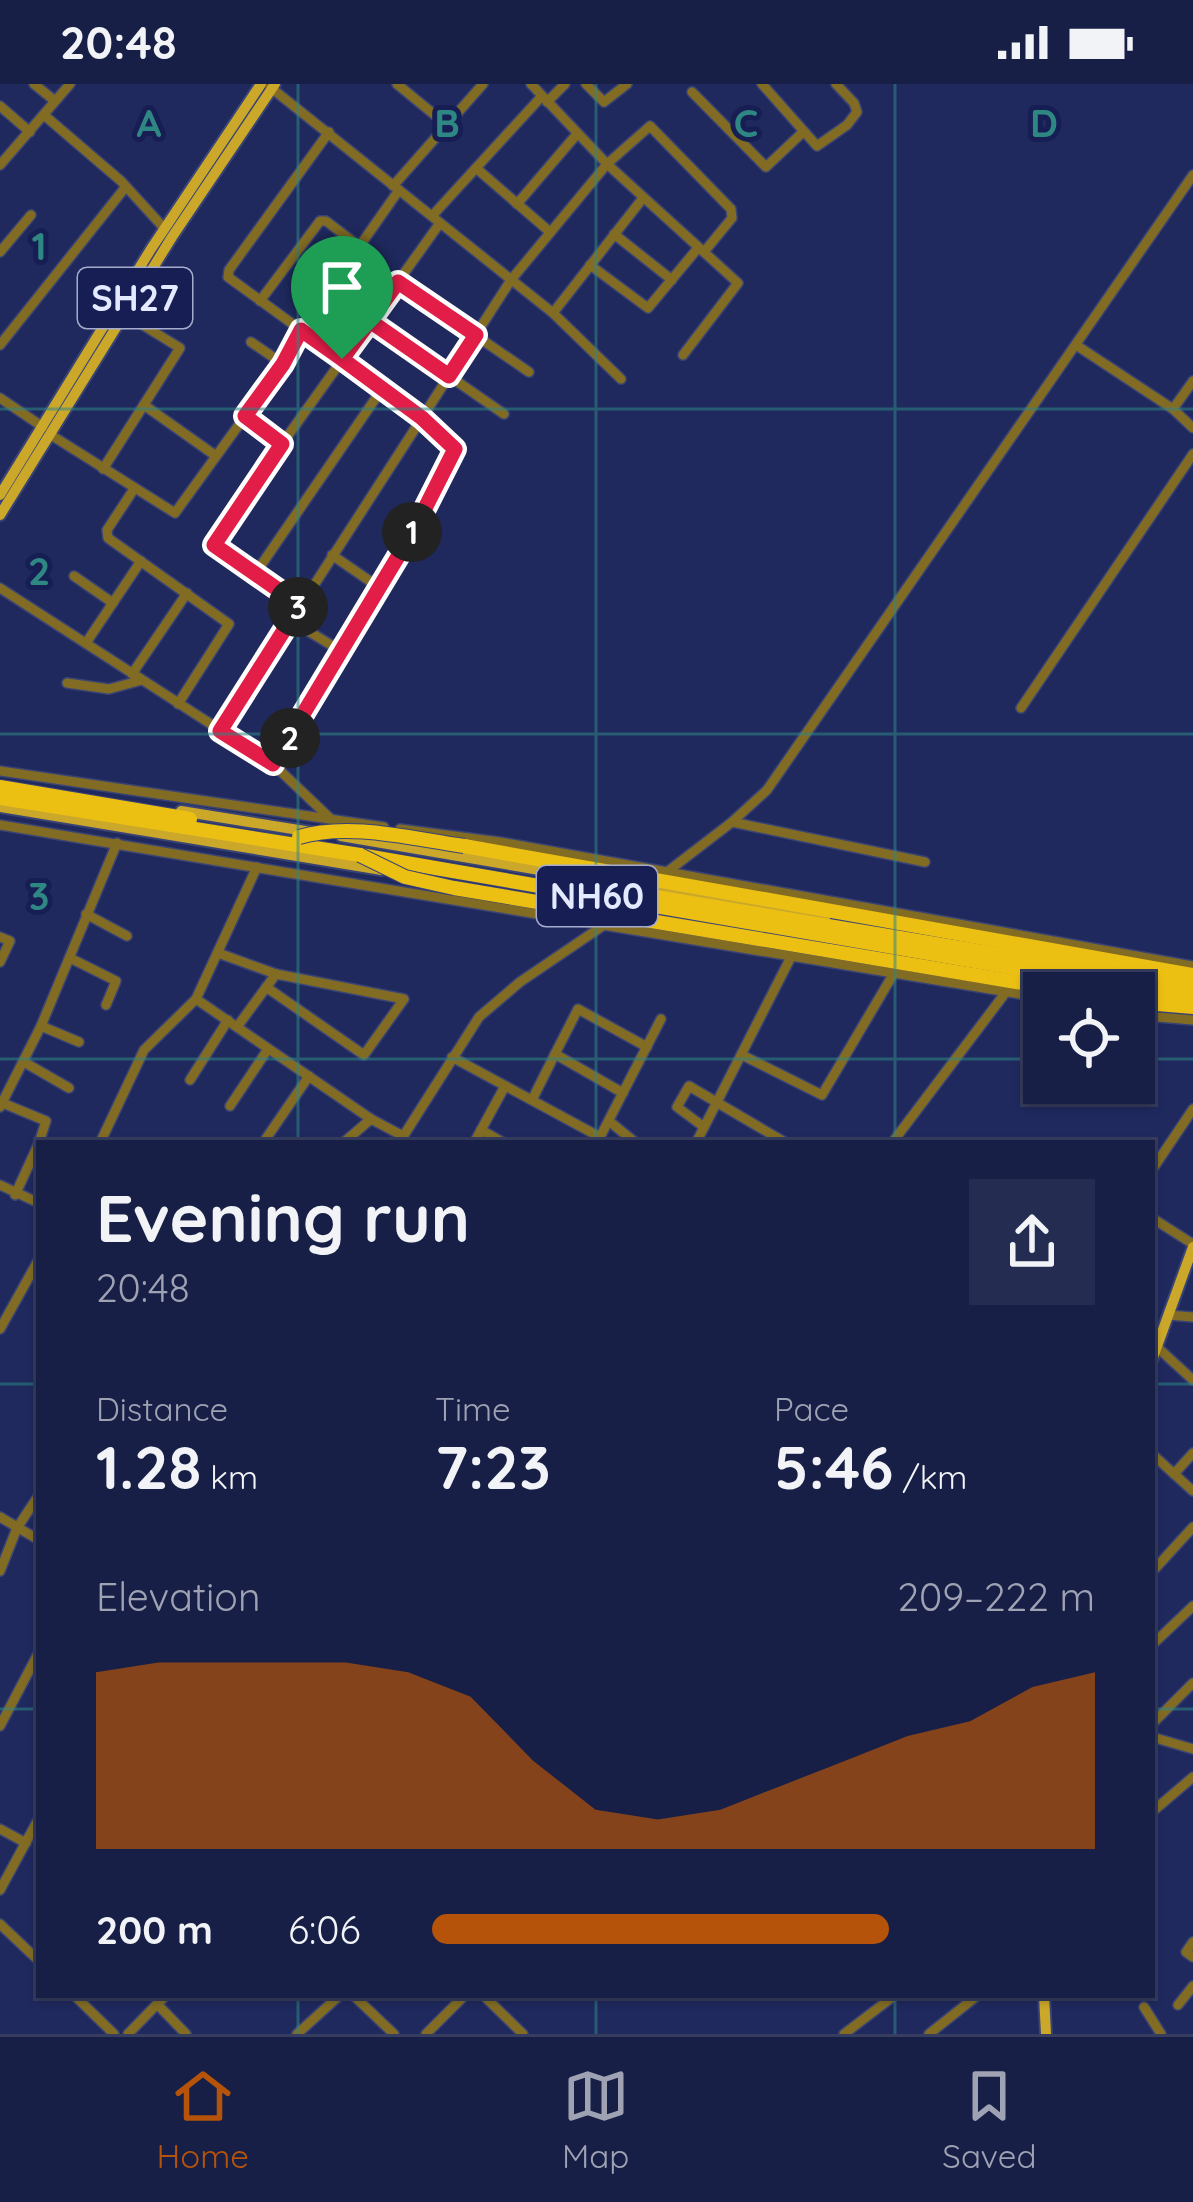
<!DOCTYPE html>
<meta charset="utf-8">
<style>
:root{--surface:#171f46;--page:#242c51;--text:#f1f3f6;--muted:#9ea2b3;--line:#363d5f;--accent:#b45309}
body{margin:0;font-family:Quicksand,sans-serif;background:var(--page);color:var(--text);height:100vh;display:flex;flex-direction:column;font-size:45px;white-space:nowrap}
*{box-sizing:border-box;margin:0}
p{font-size:39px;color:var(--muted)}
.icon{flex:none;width:66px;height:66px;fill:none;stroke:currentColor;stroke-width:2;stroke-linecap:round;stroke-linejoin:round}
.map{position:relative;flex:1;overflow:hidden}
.details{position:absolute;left:36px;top:1056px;width:1119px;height:858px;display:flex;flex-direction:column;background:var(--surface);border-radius:0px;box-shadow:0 3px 9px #0004,0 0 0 3px var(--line)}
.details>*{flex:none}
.controls{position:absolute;left:1023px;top:888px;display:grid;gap:24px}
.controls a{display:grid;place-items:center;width:132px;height:132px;border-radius:0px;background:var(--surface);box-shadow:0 3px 9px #0004,0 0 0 3px var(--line);font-size:60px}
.pin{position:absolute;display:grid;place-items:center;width:102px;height:102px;color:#fff;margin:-123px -51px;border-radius:50% 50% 50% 0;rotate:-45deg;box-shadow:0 0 12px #0007}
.pin .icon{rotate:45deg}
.km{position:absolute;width:60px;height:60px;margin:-30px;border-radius:50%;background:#222;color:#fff;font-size:33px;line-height:60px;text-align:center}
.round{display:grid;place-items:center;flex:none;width:126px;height:126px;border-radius:0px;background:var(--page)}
.overview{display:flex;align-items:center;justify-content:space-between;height:204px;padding:0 60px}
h1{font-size:66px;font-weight:700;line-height:90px}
.metrics{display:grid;grid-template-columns:repeat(3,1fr);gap:18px;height:204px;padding:12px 60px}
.metrics div{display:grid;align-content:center}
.metrics b{font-size:60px;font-weight:700}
.metrics small{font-size:33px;font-weight:400}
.metrics p{font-size:33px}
.chart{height:336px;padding:24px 60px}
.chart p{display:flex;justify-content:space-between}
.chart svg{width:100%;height:216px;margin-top:12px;fill:var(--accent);opacity:.7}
ul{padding:0 60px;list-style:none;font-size:39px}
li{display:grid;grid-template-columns:192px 144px 1fr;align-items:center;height:90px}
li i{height:30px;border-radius:15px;background:var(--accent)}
.status{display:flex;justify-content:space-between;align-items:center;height:84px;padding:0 60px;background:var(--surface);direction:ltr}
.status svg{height:33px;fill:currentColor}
.menu{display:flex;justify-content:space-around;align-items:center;height:168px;border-top:3px solid var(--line);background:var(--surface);font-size:33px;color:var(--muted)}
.menu a{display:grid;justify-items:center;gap:6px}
.menu .on{color:var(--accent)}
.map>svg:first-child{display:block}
</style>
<div class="status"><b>20:48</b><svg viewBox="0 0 49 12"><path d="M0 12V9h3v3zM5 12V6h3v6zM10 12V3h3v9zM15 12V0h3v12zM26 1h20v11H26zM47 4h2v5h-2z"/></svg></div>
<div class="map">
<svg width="1193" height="1950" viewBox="0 0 1193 1950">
<rect width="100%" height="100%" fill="#1f295e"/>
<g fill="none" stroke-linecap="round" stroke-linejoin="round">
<g stroke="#3a4474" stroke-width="12">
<g id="minor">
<path d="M 34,0 L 55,17"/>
<path d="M 397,0 L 447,41"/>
<path d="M 531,0 L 607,80 L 738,199 L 683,271"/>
<path d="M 586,0 L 604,18 L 627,0"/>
<path d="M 762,0 L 817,62 L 847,41 L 857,28 L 854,19 L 836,0"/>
<path d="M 270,3 L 553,229 L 621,295"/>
<path d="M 692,8 L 766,83 L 803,48"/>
<path d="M 547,18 L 565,0"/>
<path d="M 0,22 L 30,48"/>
<path d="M 44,31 L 121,97 L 164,144"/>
<path d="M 0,81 L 70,0"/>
<path d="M 476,84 L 550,148"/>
<path d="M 393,102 L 483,0"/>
<path d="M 517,120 L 577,50"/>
<path d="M 432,132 L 542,12"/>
<path d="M 614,150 L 672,196"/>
<path d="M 0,168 L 31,131"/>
<path d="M 590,181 L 648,224 L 698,164"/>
<path d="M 398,198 L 529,288"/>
<path d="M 260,217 L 320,137 L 326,137 L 359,162"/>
<path d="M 553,229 L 643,114"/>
<path d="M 370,237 L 504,330"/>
<path d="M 251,258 L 283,280"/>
<path d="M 0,261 L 124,105"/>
<path d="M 1076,261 L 1173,325 L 1193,344"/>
<path d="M 0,314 L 43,343"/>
<path d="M 144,321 L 216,372"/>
<path d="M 1173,325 L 1193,297"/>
<path d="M 245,332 L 282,360"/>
<path d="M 51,351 L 175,429 L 283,280 L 301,246 L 399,106"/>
<path d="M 103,385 L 180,264 L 125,230"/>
<path d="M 134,405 L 107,446 L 108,454 L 229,540 L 178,620"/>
<path d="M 332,471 L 380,504"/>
<path d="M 255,490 L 215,463 L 214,455 L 440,139"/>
<path d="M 74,492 L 113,519"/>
<path d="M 0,504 L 273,680 L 333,737"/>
<path d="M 300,521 L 255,490 L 382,305"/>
<path d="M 290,536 L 341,567"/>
<path d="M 86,559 L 141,477"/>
<path d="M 132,590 L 187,509"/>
<path d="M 67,599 L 109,605 L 142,596"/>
<path d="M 1021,624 L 1193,370"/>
<path d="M 220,647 L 511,196 L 607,80 L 650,42 L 731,125 L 732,134 L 704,168"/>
<path d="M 273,680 L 414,445 L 455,365 L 449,355 L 422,334 L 228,193 L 229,186 L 329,48"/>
<path d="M 0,687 L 384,743"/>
<path d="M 732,738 L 925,778"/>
<path d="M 0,741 L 1044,914"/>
<path d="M 400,745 L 500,758 L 1193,882"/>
<path d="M 257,783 L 196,915 L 371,1035 L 403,1052"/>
<path d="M 667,788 L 732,738 L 767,706 L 1193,91"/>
<path d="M 86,830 L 127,852"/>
<path d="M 0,853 L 10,857 L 0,878"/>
<path d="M 218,869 L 276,890"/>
<path d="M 70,874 L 116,897 L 106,921"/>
<path d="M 1134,931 L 1193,936"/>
<path d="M 41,942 L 79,958"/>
<path d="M 237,943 L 276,890 L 404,915 L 364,971 L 266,903"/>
<path d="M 555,970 L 578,925 L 647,963"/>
<path d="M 742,971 L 822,1011 L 894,889"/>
<path d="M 452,973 L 600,1053"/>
<path d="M 24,978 L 69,1004"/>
<path d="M 190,996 L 228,936"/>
<path d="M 532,1016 L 555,970 L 623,1009"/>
<path d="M 0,1018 L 46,1037 L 39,1059"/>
<path d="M 230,1022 L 268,965"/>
<path d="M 0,1023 L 41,942 L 117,759"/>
<path d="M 609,1037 L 636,1059"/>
<path d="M 704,1043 L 677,1023 L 689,1002 L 786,1059"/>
<path d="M 481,1046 L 504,1059"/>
<path d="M 100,1059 L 144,966 L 196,915"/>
<path d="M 263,1059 L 309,992"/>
<path d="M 343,1059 L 371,1035"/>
<path d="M 399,1059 L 479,933 L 520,898 L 604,841"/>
<path d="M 474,1059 L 505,1002"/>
<path d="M 597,1059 L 661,935"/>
<path d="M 696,1059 L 791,873"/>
<path d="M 892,1059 L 1006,908"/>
<path d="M 1152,1086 L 1193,1025"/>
<path d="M 0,1101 L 39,1119"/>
<path d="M 15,1111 L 39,1059"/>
<path d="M 1152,1134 L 1193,1160"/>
<path d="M 1168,1231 L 1193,1233"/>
<path d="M 0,1245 L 39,1175"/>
<path d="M 1157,1263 L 1193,1296"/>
<path d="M 1152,1370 L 1193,1407"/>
<path d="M 1174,1390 L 1193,1369"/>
<path d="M 0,1433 L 39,1456"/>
<path d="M 0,1487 L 17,1444 L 39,1411"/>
<path d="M 1152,1488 L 1193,1443"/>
<path d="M 1152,1561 L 1193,1522"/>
<path d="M 1152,1640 L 1193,1599"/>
<path d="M 0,1642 L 39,1568"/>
<path d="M 1152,1653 L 1193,1665"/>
<path d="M 1152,1728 L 1193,1693"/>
<path d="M 0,1745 L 26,1759"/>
<path d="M 0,1806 L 39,1734"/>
<path d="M 0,1840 L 39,1877"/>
<path d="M 1193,1858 L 1186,1868 L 1193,1873"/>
<path d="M 74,1911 L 114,1950"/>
<path d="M 353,1911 L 394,1950"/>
<path d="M 483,1911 L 523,1950"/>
<path d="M 157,1920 L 186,1950"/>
<path d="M 1178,1921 L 1193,1902"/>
<path d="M 1144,1923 L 1161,1950"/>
<path d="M 128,1950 L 166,1911"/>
<path d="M 297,1950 L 340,1911"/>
<path d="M 426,1950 L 465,1911"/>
<path d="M 844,1950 L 895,1911"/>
<path d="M 929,1950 L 978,1911"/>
</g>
</g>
<g stroke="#3a4474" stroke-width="14">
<g id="major">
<path d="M 0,411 L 151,165 L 261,0"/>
<path d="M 0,431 L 172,153 L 275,0"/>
<path d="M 0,723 L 382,786"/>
<path d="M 181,727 L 311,748"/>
<path d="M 341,752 L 825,835"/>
<path d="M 1075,902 L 1116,908"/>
<path d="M 1152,1276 L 1193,1163"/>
<path d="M 1044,1911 L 1046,1950"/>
</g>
</g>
<g stroke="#3a4474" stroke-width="16">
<g id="highway">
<path d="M 0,703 L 190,735"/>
<path d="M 0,714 L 360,771 L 1193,915"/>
<path d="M 464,762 L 1193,891"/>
<path d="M 454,804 L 1082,909"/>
<path d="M 620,807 L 1193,903"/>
<path d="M 1134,918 L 1193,923"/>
</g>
</g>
<use href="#minor" stroke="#826c24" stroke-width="9"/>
<use href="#major" stroke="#cca82a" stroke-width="10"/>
<use href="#highway" stroke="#ecc013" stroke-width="14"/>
<g stroke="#3a4474" stroke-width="16" stroke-linecap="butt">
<g id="highway-bridge">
<path d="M 299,753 C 351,738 412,755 464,762"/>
<path d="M 360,771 L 405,793 L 454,804"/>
</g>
</g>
<use href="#highway-bridge" stroke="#ecc013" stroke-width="14"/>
</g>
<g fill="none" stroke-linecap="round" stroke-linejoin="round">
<g stroke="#fff" stroke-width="24">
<path id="route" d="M 342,275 L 422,334 L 455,365 L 414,446 L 273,680 L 220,647 L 300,521 L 214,461 L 282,360 L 245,332 L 283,280 L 301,246 L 342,275 L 398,198 L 476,251 L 449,292 L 370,237 L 342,275"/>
</g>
<use href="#route" stroke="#e11d48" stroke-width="15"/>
</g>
<path fill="none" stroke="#2f8784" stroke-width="3" stroke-opacity="0.55" d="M 298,0 L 298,1059M 596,0 L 596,1059M 895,0 L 895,1059M 0,325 L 1193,325M 0,650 L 1193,650M 0,975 L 1044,975M 1134,975 L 1193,975M 0,1300 L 39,1300M 1152,1300 L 1193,1300M 0,1625 L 39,1625M 1152,1625 L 1193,1625M 298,1911 L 298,1950M 596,1911 L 596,1950M 895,1911 L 895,1950"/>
<g text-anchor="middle" stroke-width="10" stroke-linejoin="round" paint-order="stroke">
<g fill="#161e53" stroke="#a6accb" stroke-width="3">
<rect x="78" y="184" width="114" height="60" rx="9"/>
<rect x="537" y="782" width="120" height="60" rx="9"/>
</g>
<g font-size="36" font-weight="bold" fill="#e3e9fe">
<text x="135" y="227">SH27</text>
<text x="597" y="825">NH60</text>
</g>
</g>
<g font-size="39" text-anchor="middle" font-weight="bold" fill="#2f8784" stroke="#161e53" stroke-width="10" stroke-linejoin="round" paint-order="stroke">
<text x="149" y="53">A</text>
<text x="447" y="53">B</text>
<text x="746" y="53">C</text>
<text x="1044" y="53">D</text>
<text x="39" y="176">1</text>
<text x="39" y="501">2</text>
<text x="39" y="826">3</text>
</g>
</svg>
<div class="controls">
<a><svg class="icon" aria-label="locate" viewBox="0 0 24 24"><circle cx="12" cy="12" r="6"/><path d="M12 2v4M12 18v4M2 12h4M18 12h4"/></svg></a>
</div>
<div class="pin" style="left:342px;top:275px;background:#1e9e55"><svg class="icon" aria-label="arrive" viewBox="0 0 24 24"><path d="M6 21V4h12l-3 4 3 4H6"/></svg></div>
<b class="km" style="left:412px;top:448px">1</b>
<b class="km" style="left:290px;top:654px">2</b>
<b class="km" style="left:298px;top:523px">3</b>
<section class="details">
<div class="overview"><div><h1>Evening run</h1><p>20:48</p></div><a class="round"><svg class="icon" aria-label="share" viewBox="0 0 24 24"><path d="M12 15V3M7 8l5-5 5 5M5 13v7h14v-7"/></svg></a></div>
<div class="metrics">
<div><p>Distance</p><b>1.28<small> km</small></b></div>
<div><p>Time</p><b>7:23</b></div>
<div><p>Pace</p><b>5:46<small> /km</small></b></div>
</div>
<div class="chart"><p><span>Elevation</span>209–222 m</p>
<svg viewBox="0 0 160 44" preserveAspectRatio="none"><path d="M0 44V8L10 6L20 6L30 6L40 6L50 8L60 13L70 26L80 36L90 38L100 36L110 31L120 26L130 21L140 18L150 11L160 8V44z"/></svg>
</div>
<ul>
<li><b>200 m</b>6:06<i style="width:69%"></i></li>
</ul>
</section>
</div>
<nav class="menu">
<a class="on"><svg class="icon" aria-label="home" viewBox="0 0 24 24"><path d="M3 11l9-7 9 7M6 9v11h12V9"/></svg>Home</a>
<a><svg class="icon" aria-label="map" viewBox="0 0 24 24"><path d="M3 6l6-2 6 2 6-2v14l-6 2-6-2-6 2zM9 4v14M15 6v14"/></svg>Map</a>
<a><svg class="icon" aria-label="saved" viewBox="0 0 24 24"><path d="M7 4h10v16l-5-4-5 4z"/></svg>Saved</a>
</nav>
